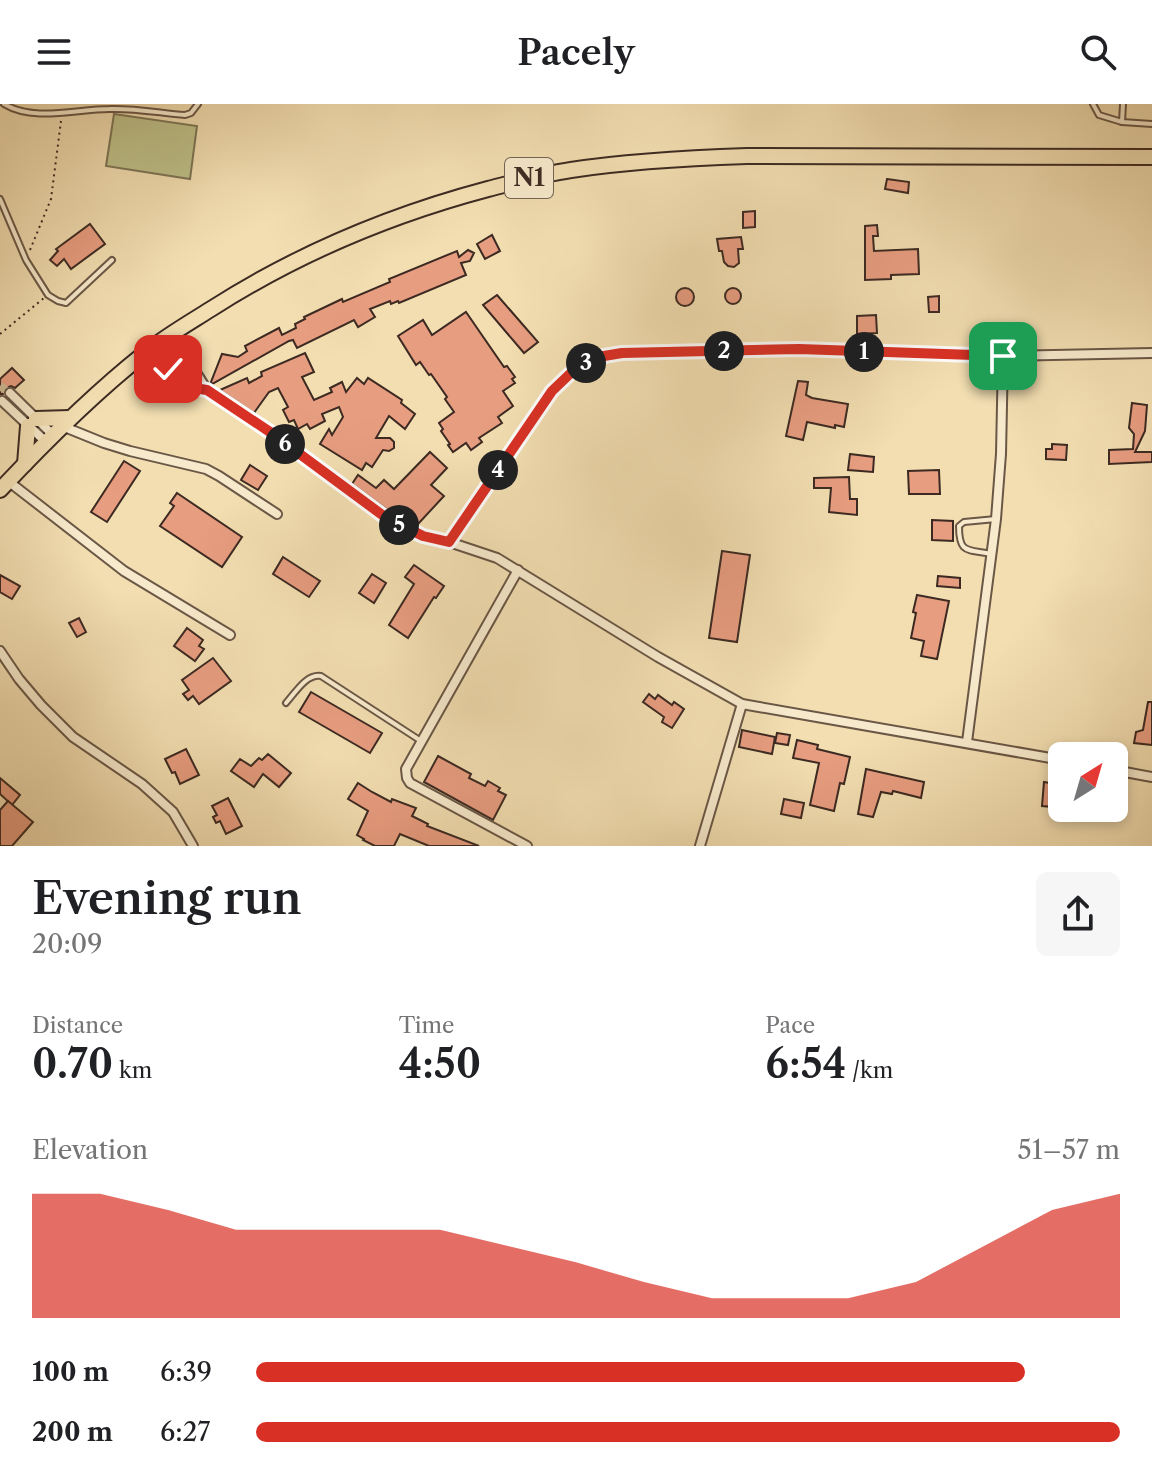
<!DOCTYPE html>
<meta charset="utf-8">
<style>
:root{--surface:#fff;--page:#f6f6f6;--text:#202124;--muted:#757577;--accent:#d93025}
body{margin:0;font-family:"Libre Caslon Text",serif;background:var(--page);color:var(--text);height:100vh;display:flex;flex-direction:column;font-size:30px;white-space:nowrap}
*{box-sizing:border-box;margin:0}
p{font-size:26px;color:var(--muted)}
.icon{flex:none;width:44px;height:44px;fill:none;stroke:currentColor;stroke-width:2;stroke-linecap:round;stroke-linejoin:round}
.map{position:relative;height:742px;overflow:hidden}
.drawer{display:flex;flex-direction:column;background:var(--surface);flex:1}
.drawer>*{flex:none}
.needle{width:52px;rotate:37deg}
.buttons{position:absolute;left:1048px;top:638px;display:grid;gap:16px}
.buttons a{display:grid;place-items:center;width:80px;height:80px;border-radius:12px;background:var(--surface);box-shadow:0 4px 12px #0003;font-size:40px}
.pin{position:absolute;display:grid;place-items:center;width:68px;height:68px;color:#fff;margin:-34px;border-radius:16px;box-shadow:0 4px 12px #0006}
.km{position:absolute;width:40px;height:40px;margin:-20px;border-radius:50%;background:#222;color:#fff;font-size:22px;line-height:40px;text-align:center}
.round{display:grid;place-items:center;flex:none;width:84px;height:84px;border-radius:12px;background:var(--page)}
.headline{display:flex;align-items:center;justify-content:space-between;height:136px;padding:0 32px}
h1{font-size:44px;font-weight:600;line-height:60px}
.metrics{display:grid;grid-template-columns:repeat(3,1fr);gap:12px;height:136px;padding:8px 32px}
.metrics div{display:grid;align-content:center}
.metrics b{font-size:40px;font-weight:600}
.metrics small{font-size:22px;font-weight:400}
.metrics p{font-size:22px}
.chart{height:224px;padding:16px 32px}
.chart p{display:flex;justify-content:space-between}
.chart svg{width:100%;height:144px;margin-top:8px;fill:var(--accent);opacity:.7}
ul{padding:0 32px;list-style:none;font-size:26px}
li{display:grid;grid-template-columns:128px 96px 1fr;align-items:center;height:60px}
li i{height:20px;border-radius:10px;background:var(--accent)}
header{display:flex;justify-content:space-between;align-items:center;height:104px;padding:0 32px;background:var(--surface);font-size:36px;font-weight:600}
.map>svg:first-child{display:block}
</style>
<header><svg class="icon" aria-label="menu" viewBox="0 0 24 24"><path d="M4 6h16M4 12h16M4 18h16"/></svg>Pacely<svg class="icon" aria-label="search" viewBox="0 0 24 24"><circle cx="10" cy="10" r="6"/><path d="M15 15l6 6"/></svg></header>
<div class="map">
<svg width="1152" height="742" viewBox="0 0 1152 742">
<rect width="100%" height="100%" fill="#f2deb1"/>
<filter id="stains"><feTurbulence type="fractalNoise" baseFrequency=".0025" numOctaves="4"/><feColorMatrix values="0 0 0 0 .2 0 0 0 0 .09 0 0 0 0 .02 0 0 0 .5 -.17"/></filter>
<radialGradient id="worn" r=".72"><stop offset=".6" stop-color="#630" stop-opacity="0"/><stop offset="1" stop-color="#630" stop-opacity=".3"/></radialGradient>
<path fill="#bec089" stroke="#7d7556" stroke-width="2" d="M 114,10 L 197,22 L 190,75 L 106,62 Z"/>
<g fill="#e79d80" stroke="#3c2a22" stroke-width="2">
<path d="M 887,75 L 909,78 L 908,89 L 885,85 Z"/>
<path d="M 755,107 L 755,123 L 743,124 L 743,108 Z"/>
<path d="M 90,120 L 105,140 L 71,165 L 64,155 L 57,162 L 50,156 L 58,147 L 56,145 Z"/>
<path d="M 877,121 L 878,132 L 873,132 L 874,147 L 918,145 L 919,170 L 891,171 L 891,175 L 865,176 L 865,122 Z"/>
<path d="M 492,131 L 500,147 L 485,155 L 477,140 Z"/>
<path d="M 741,133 L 743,145 L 738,145 L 739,159 L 734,163 L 728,162 L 724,158 L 722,147 L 719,147 L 717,135 Z"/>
<path d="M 468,146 L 474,149 L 470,157 L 461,159 L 466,171 L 399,199 L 398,197 L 391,200 L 390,197 L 370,205 L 375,213 L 358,223 L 354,216 L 297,244 L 293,236 L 289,237 L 212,280 L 211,278 L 222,250 L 238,253 L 247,247 L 245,242 L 279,224 L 282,231 L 296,224 L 295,220 L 305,215 L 304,213 L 342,195 L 343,198 L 390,178 L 389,175 L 457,147 L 459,153 Z"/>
<circle cx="685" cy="193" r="9"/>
<circle cx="733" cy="192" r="8"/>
<path d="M 497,191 L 538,238 L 524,249 L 483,201 Z"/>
<path d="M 939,192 L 939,208 L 929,208 L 928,193 Z"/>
<path d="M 466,208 L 504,263 L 507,262 L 515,273 L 512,275 L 515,279 L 503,287 L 513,302 L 498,313 L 502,319 L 479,334 L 482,338 L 471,346 L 466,339 L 453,348 L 448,341 L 450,340 L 441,327 L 443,325 L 439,319 L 454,308 L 445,295 L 447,293 L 431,270 L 429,271 L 420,258 L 416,261 L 398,232 L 423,216 L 432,231 Z"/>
<path d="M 876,211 L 877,229 L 857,230 L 857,212 Z"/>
<path d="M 305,249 L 314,268 L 302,273 L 314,296 L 332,288 L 330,284 L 342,278 L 346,288 L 357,274 L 364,280 L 368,274 L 402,296 L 401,299 L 415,310 L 405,325 L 389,312 L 376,334 L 390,334 L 394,338 L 394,344 L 389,347 L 383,346 L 372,363 L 366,359 L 362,366 L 320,340 L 329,325 L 332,331 L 343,313 L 339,303 L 322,310 L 325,317 L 310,325 L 307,320 L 298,325 L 294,316 L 289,318 L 283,306 L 288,303 L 278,284 L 269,288 L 254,309 L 220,286 L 247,274 L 249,279 L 262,272 L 261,268 Z"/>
<path d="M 12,264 L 24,276 L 15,284 L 11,282 L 6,284 L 3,290 L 0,290 L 0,275 Z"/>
<path d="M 798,277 L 808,278 L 806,291 L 812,294 L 848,300 L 844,323 L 835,321 L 835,324 L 807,318 L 803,336 L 786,332 Z"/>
<path d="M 1132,299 L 1147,301 L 1145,327 L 1135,348 L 1152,348 L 1152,358 L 1109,360 L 1109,346 L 1133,345 L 1134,330 L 1129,324 Z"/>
<path d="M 1052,340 L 1067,341 L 1066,356 L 1046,355 L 1046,345 L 1052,345 Z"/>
<path d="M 430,348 L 447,364 L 431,381 L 444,392 L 418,420 L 405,408 L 402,407 L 398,412 L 389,407 L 352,380 L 358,371 L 376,384 L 384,376 L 394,385 Z"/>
<path d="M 850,350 L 874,353 L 873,368 L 848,366 Z"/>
<path d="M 124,357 L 140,367 L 107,418 L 91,408 Z"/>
<path d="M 250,361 L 267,372 L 258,386 L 241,376 Z"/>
<path d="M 939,366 L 940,390 L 909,390 L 908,367 Z"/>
<path d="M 849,373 L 850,395 L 857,395 L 857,411 L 829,408 L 831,384 L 814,384 L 814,374 Z"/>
<path d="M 177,389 L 242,433 L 222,463 L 160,422 L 174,402 L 170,399 Z"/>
<path d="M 932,416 L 953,417 L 953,437 L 932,436 Z"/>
<path d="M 722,447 L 750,451 L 737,538 L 709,534 Z"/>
<path d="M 283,453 L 320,477 L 309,493 L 273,470 Z"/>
<path d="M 414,461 L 444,482 L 436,494 L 434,493 L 408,534 L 389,521 L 414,480 L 405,473 Z"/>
<path d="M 372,470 L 386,479 L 374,499 L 359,489 Z"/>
<path d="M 0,471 L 20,482 L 12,495 L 0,488 Z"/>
<path d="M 938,472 L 960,474 L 960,484 L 937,482 Z"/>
<path d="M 917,491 L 949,497 L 937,555 L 921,552 L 924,537 L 911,534 L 916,509 L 913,508 Z"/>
<path d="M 79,514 L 86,528 L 77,533 L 69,519 Z"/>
<path d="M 187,524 L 203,536 L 199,542 L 204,545 L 195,557 L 174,542 Z"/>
<path d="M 213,554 L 231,577 L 199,600 L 193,592 L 188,596 L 183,590 L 189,586 L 182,576 Z"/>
<path d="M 311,588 L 382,629 L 370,649 L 299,608 Z"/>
<path d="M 649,590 L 655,595 L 658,591 L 672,601 L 674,598 L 684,605 L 672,624 L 662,618 L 664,613 L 643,598 Z"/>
<path d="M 1148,598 L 1152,598 L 1152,641 L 1134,639 L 1136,628 L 1143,626 Z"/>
<path d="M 742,626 L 775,633 L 772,650 L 739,643 Z"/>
<path d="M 777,629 L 790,631 L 788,641 L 775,639 Z"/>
<path d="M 797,636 L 818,641 L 817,645 L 850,653 L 844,680 L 840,679 L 834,707 L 810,701 L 819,659 L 793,654 Z"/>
<path d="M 186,645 L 199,671 L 180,680 L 175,668 L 172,669 L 165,655 Z"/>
<path d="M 268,650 L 291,669 L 279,683 L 263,670 L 254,683 L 231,667 L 240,655 L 251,662 L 259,654 L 262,656 Z"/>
<path d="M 438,652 L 471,670 L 469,674 L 485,682 L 488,677 L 500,684 L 498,687 L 506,691 L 493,716 L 424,678 Z"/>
<path d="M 866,665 L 924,678 L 921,694 L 893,687 L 892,690 L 881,688 L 873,713 L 858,710 Z"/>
<path d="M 0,674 L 20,691 L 12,701 L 0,690 Z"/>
<path d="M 1044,678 L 1062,681 L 1061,711 L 1052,710 L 1053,703 L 1042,702 Z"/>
<path d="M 358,679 L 372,688 L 391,698 L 392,695 L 416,704 L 412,712 L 428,720 L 427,722 L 479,742 L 429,742 L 400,730 L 394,742 L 375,742 L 363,736 L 364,735 L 357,731 L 368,707 L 348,695 Z"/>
<path d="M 228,694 L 242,722 L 226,730 L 220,717 L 216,719 L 213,713 L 217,711 L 212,702 Z"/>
<path d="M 784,695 L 804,699 L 801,714 L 781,710 Z"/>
<path d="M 8,697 L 33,718 L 12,742 L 0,742 L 0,706 Z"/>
</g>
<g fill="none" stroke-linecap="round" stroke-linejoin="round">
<path stroke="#ceba94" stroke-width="8" stroke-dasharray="8 4" stroke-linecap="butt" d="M 0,282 L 10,289"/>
<g stroke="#6a5746" stroke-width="8">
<g id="service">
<path d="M 4,0 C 34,18 76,5 109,5 C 134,4 160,9 185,11 L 191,9 L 198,0"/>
<path d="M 1093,0 L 1099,11 L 1122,18 L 1152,20"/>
<path d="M 1122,18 L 1123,0"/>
<path d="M 0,95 L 26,156 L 48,191 L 58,197 L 66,199 L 112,156"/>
<path d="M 991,450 C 967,445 959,450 959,422 L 964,418 L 996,415"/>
<path d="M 286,599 C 296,588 306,570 321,572 L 421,637"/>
</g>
</g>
<g stroke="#6a5746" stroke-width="12">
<g id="minor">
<path d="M 172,230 L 207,286 L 270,328 L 385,413 L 423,432 L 449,438 L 497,454 L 658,553 L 742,600 L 1062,656"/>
<path d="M 146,248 C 166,263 183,282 207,286"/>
<path d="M 10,289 L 53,331"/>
<path d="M 2,297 L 46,338"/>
<path d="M 62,322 L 104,339 L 130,347 L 206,365 L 219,372 L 277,410"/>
<path d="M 8,377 L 124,467 L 230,531"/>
<path d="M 449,438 L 552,287 L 574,266 L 586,259 L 604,252 L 622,249 L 799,245 L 1003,252"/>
<path d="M 518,466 L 406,665 L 407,674 L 410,679 L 527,742"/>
<path d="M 0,547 L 19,575 L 41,601 L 73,633 L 142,680 L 173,708 L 193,742"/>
<path d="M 967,638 L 996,415 L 1001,350 L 1003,252 L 1152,249"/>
<path d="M 1114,666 L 1152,673"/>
<path d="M 700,742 L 742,600"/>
</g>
</g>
<g stroke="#3c2a22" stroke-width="18">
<g id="trunk">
<path d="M 36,315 L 70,314"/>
<path d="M 25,360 L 28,322"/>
<path d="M 0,386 C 46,337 93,290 145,249 C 166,232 189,219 211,205 C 297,150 390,111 488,85 C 516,78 543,70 571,66 C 629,57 688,54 747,52 L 1152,53"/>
</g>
</g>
<g stroke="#3c2a22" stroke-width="2" stroke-dasharray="2 4" stroke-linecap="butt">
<path d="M 30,146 L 51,95 L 61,17"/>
<path d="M 0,230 L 44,194"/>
</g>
<use href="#service" stroke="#f7eacc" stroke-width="4"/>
<use href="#minor" stroke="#f7eacc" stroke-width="8"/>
<use href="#trunk" stroke="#f2deb1" stroke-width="14"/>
</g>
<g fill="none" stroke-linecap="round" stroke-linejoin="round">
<g stroke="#fff" stroke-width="16">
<path id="route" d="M 168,265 L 194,284 L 207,286 L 270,328 L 385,413 L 423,432 L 449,438 L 552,287 L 574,266 L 586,259 L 604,252 L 622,249 L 799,245 L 1003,252"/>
</g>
<use href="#route" stroke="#d93025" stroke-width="10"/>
</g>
<g text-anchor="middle" stroke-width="6" stroke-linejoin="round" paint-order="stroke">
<rect fill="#f7eacc" stroke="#746455" stroke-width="2" x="505" y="54" width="48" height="40" rx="6"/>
<g font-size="24" font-weight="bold" fill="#3c2a22">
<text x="529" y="82">N1</text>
</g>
</g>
<rect width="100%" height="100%" filter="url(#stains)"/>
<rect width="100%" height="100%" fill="url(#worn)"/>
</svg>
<div class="buttons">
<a><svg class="needle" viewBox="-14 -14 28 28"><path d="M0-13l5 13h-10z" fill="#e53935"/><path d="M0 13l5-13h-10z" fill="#757577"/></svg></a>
</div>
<div class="pin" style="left:1003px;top:252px;background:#1e9e55"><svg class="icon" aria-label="arrive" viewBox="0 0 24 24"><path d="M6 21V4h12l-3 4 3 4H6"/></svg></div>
<div class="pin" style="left:168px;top:265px;background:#d93025"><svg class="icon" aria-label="check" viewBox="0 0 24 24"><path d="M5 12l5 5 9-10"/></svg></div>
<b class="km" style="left:864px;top:248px">1</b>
<b class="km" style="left:724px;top:247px">2</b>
<b class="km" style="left:586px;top:259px">3</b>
<b class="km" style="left:498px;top:366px">4</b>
<b class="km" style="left:399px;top:421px">5</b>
<b class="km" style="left:285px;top:340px">6</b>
</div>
<section class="drawer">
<div class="headline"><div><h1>Evening run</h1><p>20:09</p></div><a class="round"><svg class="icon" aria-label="share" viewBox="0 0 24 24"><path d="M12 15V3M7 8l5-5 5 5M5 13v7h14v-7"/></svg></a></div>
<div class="metrics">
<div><p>Distance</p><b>0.70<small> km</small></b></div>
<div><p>Time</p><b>4:50</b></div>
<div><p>Pace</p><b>6:54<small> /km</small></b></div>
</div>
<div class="chart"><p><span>Elevation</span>51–57 m</p>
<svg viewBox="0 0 160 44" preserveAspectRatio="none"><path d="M0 44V6L10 6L20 11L30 17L40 17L50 17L60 17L70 22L80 27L90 33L100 38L110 38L120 38L130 33L140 22L150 11L160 6V44z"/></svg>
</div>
<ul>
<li><b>100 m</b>6:39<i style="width:89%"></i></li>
<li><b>200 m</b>6:27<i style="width:100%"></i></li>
</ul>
</section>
